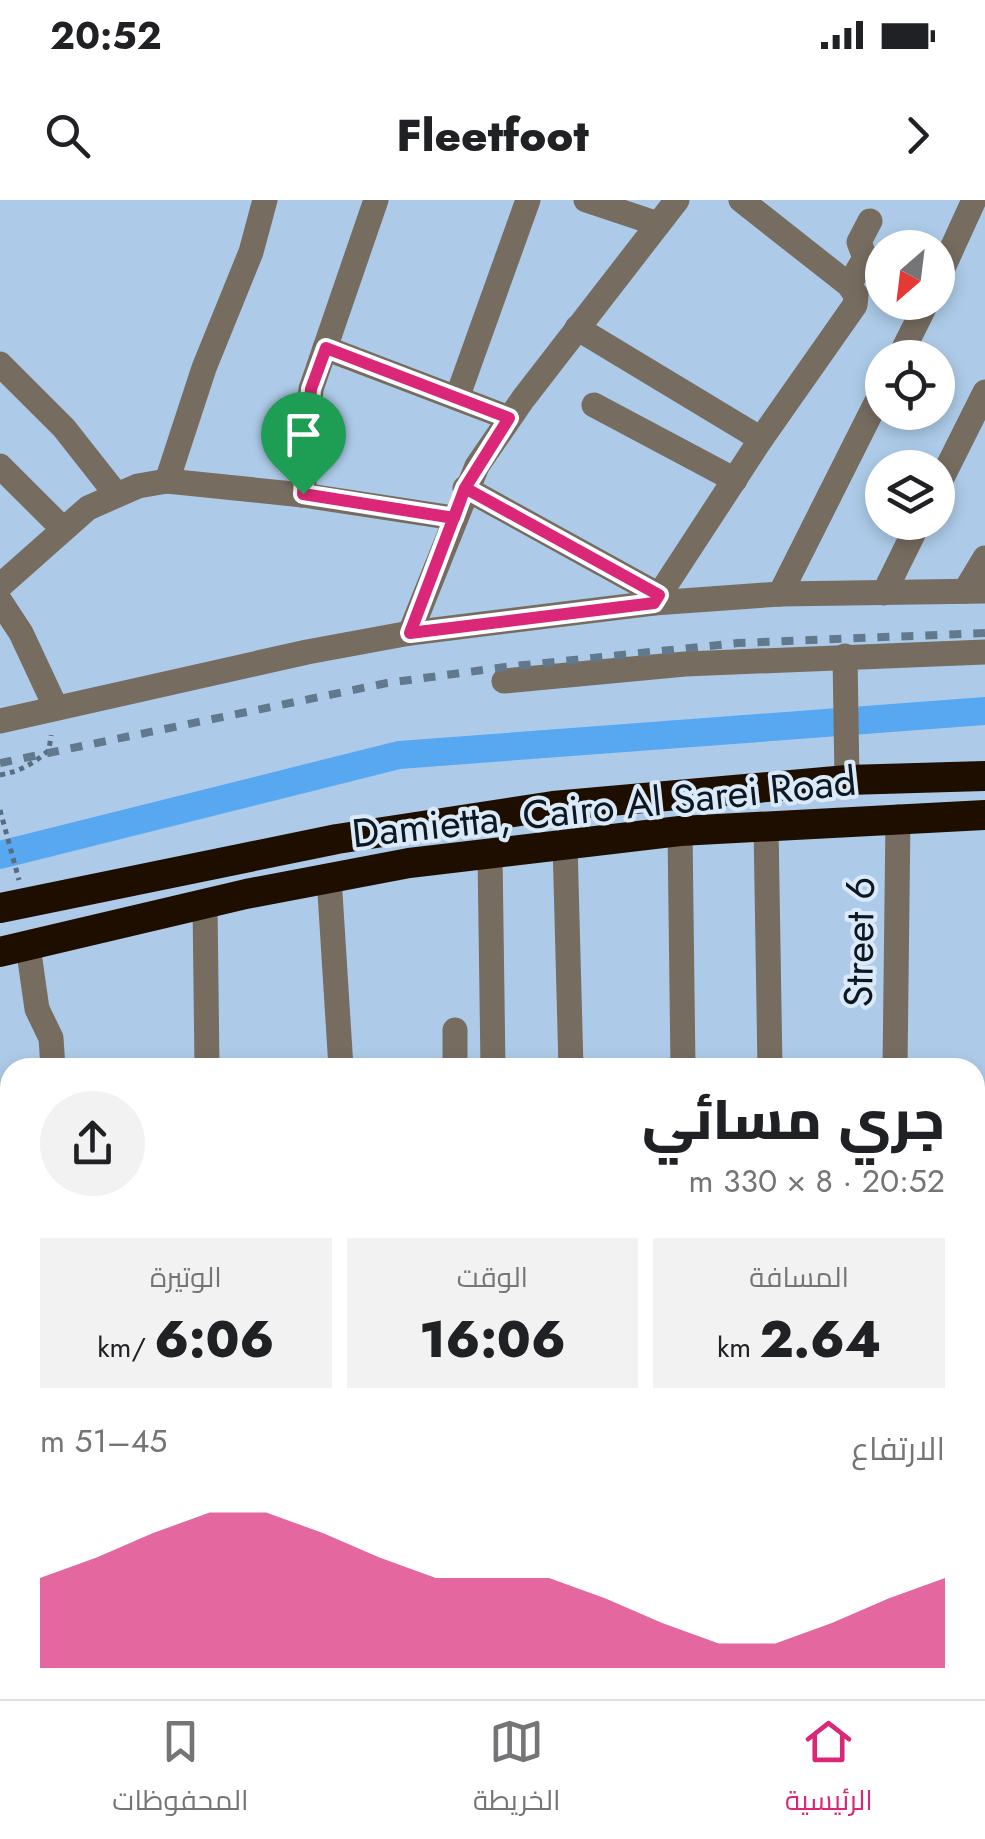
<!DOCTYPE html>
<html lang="ar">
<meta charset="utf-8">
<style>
:root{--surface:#fff;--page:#f2f2f2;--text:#202124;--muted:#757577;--line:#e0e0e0;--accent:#db2777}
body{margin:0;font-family:Jost,Cairo,sans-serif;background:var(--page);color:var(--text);direction:rtl;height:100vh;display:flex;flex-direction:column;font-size:38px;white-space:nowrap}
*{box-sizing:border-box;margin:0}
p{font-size:32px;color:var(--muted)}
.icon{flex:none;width:55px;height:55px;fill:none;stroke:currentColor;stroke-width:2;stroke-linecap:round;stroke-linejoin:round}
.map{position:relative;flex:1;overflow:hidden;direction:ltr}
.details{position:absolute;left:0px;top:858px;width:985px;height:642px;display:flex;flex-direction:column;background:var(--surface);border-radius:30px 30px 0 0;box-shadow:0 5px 15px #0003;direction:rtl}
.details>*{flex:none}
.needle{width:65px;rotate:208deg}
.controls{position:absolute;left:865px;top:30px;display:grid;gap:20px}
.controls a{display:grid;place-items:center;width:90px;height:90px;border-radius:50%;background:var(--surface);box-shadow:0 5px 15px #0003;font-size:50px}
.pin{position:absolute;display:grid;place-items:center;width:85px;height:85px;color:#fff;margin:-102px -42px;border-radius:50% 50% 50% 0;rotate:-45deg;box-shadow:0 0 10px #0007}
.pin .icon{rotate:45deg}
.round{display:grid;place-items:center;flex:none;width:105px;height:105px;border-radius:52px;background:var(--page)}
.overview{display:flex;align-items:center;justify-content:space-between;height:170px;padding:0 40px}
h1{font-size:55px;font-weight:800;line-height:75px}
.metrics{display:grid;grid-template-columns:repeat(3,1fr);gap:15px;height:170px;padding:10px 40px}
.metrics div{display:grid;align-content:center;border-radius:0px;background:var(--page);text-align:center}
.metrics b{font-size:50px;font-weight:800}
.metrics small{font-size:28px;font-weight:400}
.metrics p{font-size:28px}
.chart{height:280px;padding:20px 40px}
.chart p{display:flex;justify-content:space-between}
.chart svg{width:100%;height:180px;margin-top:10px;fill:var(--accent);opacity:.7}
.status{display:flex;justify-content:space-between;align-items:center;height:70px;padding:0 50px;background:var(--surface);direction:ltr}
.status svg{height:28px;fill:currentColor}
header{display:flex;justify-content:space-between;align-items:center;height:130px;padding:0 40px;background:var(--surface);font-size:45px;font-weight:800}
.tabs{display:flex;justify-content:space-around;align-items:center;height:140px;border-top:2px solid var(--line);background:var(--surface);font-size:28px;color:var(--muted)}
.tabs a{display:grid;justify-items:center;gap:5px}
.tabs .active{color:var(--accent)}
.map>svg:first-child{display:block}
</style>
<div class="status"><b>20:52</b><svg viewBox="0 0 49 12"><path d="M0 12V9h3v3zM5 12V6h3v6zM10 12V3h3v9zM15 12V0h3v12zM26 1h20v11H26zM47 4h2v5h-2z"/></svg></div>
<header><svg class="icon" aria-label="forward" viewBox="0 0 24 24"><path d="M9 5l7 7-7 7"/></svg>Fleetfoot<svg class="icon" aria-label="search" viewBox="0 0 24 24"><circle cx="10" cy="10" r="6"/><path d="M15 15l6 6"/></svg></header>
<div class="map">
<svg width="985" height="1499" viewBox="0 0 985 1499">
<rect width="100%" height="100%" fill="#adcbe8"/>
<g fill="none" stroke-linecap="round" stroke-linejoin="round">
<path stroke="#58a8f1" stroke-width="28" d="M 0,655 L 399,555 L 985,511"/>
<g stroke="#596d80" stroke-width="5" stroke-dasharray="5 5" stroke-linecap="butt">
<path d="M 0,575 C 21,571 33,564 49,550 L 51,535"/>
<path d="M 0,610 L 19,680"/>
</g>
<g stroke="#776c60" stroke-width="25">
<path d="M 586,0 L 658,24"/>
<path d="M 938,79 L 974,0"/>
<path d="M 849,85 L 865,58 L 859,42 L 870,21"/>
<path d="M 577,128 L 761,239"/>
<path d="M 325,148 L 509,218"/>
<path d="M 899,158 L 927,102"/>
<path d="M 0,164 L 64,228 L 116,294"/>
<path d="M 457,198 L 528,0"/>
<path d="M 594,205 L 735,280"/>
<path d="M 0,266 L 62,328"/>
<path d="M 167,281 L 204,168 L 251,52 L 265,0"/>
<path d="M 938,286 L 985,192"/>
<path d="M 465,288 L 659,395"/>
<path d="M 303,295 L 311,189 L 376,0"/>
<path d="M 0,386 L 88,308 L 138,286 L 167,281 L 303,295 L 454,318"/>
<path d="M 965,391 L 985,358"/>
<path d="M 884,393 L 919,322"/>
<path d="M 780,394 L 882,191"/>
<path d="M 0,401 L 21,433 L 56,508"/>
<path d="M 654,403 L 761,239 L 855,105 L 856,95 L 849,85 L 741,0"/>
<path d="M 410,433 L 477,266 L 523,199 L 677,0"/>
<path d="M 845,456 L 847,580"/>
<path d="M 504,481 L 685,464 L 985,452"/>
<path d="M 0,521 L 307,452 L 410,433 L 654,403 L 780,394 L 985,391"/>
<path d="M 766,625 L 770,868"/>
<path d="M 680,631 L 683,868"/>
<path d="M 565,643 L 571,868"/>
<path d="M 490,654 L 493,868"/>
<path d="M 329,677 L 341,868"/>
<path d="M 205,704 L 207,868"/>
<path d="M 28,746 L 37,809 L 51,838 L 53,868"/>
<path d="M 455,868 L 455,830"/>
<path d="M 895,868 L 898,617"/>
<path d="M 12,1499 L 12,1490"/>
<path d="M 658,1499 L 662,1490"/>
<path d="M 788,1499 L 791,1490"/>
</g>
<g stroke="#1e0e00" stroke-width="30">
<path d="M 0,708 L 337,639 L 553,606 L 847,580 L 985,576"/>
<path d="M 0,752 L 246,694 L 409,663 L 680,631 L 985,615"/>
<path d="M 975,1260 L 985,1257"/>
<path d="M 975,1331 L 985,1328"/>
<path d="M 183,1499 L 213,1490"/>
<path d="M 437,1499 L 468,1490"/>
</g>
<path stroke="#62788c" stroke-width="8" stroke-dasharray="12 12" stroke-linecap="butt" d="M 0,563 L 387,483 L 505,467 L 738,443 L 985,433"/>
</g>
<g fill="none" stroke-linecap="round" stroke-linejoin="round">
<g stroke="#fff" stroke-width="20">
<path id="route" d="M 303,294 L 454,318 L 465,288 L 659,395 L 654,403 L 410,433 L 465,288 L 509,218 L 326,148 L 311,189 L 303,294"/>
</g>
<use href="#route" stroke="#db2777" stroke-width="12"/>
</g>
<g text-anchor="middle" stroke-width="8" stroke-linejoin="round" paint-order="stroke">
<g font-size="40" fill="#0c1721" stroke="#daeaf9">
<text transform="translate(604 607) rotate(-6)" y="14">Damietta, Cairo Al Sarei Road</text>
<text transform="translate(859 742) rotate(-89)" y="14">Street 6</text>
</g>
</g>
</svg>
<div class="controls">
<a><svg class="needle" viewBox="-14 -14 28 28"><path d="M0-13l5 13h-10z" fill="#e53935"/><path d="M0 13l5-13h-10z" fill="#757577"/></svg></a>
<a><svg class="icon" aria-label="locate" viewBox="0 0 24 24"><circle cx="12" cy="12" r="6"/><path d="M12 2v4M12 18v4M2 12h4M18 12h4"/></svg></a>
<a><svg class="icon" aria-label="layers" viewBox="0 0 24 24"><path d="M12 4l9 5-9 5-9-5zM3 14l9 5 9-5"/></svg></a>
</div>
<div class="pin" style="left:303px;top:294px;background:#1e9e55"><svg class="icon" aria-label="arrive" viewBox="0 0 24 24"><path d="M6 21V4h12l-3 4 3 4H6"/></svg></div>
<section class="details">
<div class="overview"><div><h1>جري مسائي</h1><p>20:52 · 8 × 330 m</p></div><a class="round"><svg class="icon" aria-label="share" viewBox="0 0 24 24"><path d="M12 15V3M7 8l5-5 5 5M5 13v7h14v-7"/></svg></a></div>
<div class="metrics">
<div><p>المسافة</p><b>2.64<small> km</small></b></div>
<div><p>الوقت</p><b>16:06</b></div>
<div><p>الوتيرة</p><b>6:06<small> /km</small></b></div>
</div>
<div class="chart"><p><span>الارتفاع</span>45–51 m</p>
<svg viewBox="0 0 160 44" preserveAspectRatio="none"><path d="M0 44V22L10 17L20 11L30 6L40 6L50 11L60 17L70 22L80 22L90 22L100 27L110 33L120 38L130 38L140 33L150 27L160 22V44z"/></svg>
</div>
</section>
</div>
<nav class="tabs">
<a class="active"><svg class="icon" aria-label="home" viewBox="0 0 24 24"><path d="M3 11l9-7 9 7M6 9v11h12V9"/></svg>الرئيسية</a>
<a><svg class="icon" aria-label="map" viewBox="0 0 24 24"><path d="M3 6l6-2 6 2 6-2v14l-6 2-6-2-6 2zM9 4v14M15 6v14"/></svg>الخريطة</a>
<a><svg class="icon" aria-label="saved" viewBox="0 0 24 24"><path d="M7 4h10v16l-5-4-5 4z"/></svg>المحفوظات</a>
</nav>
